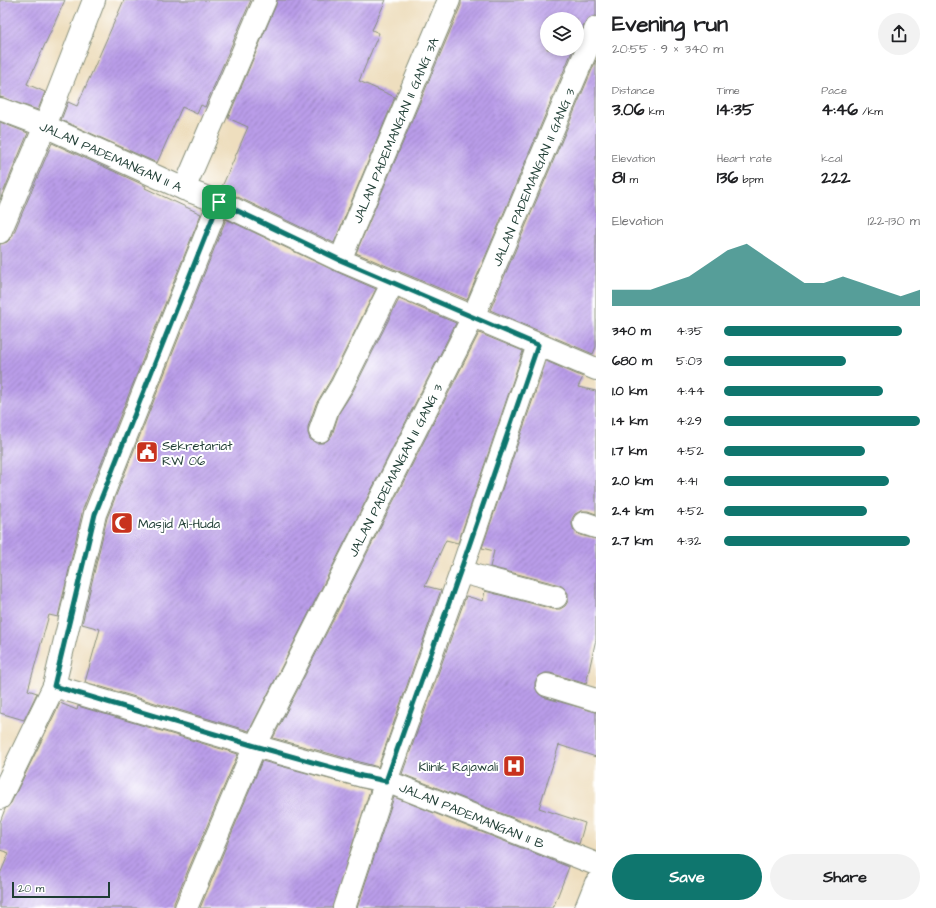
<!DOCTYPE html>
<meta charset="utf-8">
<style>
:root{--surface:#fff;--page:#f2f2f2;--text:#202124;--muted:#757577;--accent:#0f766e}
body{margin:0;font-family:"Architects Daughter",sans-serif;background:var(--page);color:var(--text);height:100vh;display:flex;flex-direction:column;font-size:15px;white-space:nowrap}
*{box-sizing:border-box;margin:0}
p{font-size:13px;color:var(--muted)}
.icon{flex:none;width:22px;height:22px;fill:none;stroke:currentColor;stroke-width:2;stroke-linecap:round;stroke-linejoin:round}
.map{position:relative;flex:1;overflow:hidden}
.sheet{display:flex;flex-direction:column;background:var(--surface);width:340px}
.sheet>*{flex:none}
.controls{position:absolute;left:540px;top:12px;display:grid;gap:8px}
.controls a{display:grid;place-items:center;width:44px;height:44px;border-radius:50%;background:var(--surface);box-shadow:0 2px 6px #0003;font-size:20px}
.scale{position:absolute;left:12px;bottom:10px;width:98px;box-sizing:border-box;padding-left:4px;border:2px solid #1f3d34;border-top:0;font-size:11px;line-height:14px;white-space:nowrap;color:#1f3d34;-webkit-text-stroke:3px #fff;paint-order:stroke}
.pin{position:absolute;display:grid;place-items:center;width:34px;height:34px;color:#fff;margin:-17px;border-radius:8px;box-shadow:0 2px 6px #0006}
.round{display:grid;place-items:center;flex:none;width:42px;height:42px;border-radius:21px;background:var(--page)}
.overview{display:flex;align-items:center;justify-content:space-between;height:68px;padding:0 16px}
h1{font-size:22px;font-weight:800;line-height:30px}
.metrics{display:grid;grid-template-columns:repeat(3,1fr);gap:6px;height:68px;padding:4px 16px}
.metrics div{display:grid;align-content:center}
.metrics b{font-size:17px;font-weight:800}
.metrics small{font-size:11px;font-weight:400}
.metrics p{font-size:11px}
.chart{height:112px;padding:8px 16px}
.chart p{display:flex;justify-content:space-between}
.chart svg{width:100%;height:72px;margin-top:4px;fill:var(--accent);opacity:.7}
.button{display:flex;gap:8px;margin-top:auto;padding:8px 16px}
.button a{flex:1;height:46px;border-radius:24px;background:var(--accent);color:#fff;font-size:16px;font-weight:800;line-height:46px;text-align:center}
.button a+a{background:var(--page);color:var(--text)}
ul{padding:0 16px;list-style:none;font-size:13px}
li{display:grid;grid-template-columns:64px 48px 1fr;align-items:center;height:30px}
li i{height:10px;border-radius:5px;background:var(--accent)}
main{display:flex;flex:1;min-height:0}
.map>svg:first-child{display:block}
</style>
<main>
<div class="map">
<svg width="596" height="908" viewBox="0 0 596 908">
<defs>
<pattern id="building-hatch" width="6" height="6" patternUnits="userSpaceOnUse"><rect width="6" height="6" fill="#ba9de9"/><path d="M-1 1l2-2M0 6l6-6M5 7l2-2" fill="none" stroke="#9781be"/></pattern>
</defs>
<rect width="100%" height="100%" fill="#fff"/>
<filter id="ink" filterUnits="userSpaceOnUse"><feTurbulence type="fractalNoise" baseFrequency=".025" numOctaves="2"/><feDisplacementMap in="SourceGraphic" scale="8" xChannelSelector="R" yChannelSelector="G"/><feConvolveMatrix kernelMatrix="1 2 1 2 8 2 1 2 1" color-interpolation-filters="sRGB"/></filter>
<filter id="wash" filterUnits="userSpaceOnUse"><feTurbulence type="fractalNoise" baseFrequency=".012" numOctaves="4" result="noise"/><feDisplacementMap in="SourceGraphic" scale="16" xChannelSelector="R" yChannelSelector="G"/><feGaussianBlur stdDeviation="0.9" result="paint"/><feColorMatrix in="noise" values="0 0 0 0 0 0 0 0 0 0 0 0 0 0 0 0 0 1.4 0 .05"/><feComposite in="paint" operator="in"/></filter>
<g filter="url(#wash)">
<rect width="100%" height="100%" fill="#eedebe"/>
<g id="blocks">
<g fill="url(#building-hatch)">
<path d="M 0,0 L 65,0 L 27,84 L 45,92 L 38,110 L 0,97 Z"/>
<path d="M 124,0 L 251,0 L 205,107 L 201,105 L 197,114 L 182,107 L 157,163 L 61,120 L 68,102 L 77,106 Z"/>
<path d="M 277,0 L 386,0 L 372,30 L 379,33 L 359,81 L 395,97 L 334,243 L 221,189 L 248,127 L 228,118 L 276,5 Z"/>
<path d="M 461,0 L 596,0 L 596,16 L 589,18 L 585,23 L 577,41 L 577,19 L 547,19 L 547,49 L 573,49 L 467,300 L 356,253 L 461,5 Z"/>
<path d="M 596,60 L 596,347 L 593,354 L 490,310 Z"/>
<path d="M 0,122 L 28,133 L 0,200 Z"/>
<path d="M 52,143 L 146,186 L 145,188 L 201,214 L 83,509 L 58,617 L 49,615 L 28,690 L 37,693 L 24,720 L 0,713 L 0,244 L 7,242 L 12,237 Z"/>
<path d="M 226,219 L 335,271 L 376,289 L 331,379 L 316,404 L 308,427 L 308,433 L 310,439 L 316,443 L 323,443 L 328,440 L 332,435 L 339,413 L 353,391 L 399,299 L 456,323 L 249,731 L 85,682 L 100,629 L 82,624 L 107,518 Z"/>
<path d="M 479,333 L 523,351 L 458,543 L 446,540 L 425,586 L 441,590 L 378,767 L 273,738 Z"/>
<path d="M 546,361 L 583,377 L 578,387 L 596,391 L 596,514 L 588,511 L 581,511 L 575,514 L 572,519 L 572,525 L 574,531 L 580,535 L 596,539 L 596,639 L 586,684 L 550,673 L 545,673 L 539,676 L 535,682 L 535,687 L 538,693 L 543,697 L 596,712 L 596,757 L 559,745 L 539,808 L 585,823 L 579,844 L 402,774 L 466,596 L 483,601 L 485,591 L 553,609 L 560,609 L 565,606 L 568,601 L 568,593 L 564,588 L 560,585 L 490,567 L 494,551 L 482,548 Z"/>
<path d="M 60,703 L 77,710 L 78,706 L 238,754 L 174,903 L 174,908 L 0,908 L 0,874 L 9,853 L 0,850 L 0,822 L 5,809 L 11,803 Z"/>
<path d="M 262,761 L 370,790 L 332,908 L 200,908 Z"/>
<path d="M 394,797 L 569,867 L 553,908 L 357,908 Z"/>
</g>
</g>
</g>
<g filter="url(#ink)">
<use href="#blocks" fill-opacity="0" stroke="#868e79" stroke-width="1"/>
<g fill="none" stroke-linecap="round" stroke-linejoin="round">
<g stroke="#868e79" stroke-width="24">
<g id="minor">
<path d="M 0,109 L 45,126 L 184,189 L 219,202 L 340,260 L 596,369"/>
<path d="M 184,189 L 265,0"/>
<path d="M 0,232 L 45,126 L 94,0"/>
<path d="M 340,260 L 449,0"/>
<path d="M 320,431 L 328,408 L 342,385 L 393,282"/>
<path d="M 584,523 L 596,527"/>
<path d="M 461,572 L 556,597"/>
<path d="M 547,685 L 596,700"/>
<path d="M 54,686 L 255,746 L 362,776 L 386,781 L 596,864"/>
<path d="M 0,798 L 54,686 L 95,514 L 219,202"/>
<path d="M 186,908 L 255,746 L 473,317 L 596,28"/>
<path d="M 344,908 L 386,781 L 461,572 L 538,345"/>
</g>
</g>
<g stroke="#868e79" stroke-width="24">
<path id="tertiary" d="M 586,908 L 596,883"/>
</g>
<use href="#minor" stroke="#fff" stroke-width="22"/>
<use href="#tertiary" stroke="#fff" stroke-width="22"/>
</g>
</g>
<g fill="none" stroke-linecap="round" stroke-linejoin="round" filter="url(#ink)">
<g stroke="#fff" stroke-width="8">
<path id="route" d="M 219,202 L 340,260 L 538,345 L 460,572 L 386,781 L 362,776 L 255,746 L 54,686 L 95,514 Z"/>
</g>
<use href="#route" stroke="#0f766e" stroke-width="5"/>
</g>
<defs>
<g id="civic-square" transform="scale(1.15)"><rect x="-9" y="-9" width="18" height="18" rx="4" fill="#c8321e" stroke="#fff"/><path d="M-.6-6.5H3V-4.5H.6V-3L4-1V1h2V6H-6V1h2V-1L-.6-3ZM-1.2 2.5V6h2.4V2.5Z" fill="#fff"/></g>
<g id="mosque-square" transform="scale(1.15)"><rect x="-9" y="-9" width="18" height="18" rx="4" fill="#c8321e" stroke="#fff"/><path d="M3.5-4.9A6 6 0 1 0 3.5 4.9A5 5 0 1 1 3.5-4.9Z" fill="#fff"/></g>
<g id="hospital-square" transform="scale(1.15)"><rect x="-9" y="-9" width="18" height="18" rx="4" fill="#c8321e" stroke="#fff"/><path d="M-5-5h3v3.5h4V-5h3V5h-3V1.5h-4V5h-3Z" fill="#fff"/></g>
</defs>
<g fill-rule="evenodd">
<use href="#civic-square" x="147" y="452"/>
<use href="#mosque-square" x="122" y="523"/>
<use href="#hospital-square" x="514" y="766"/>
</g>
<g text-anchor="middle" stroke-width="4" stroke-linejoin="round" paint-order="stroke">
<g font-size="13" fill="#1f3d34" stroke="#fff">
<text transform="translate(395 130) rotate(-67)" y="5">JALAN PADEMANGAN II GANG 3A</text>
<text transform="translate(111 156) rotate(24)" y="5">JALAN PADEMANGAN II A</text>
<text transform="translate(533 177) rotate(-67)" y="5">JALAN PADEMANGAN II GANG 3</text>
<text transform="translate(395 470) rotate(-63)" y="5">JALAN PADEMANGAN II GANG 3</text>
<text transform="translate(472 815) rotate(22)" y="5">JALAN PADEMANGAN II B</text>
</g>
<g font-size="13" fill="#1f3d34" stroke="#fff" text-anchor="start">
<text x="162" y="450">Sekretariat<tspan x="162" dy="15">RW 06</tspan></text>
<text x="138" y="528">Masjid Al-Huda</text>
<text x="498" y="771" text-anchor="end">Klinik Rajawali</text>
</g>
</g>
</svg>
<div class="controls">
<a><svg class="icon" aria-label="layers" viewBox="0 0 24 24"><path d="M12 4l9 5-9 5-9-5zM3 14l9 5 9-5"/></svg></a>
</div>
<div class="scale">20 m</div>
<div class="pin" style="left:219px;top:202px;background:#1e9e55"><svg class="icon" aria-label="arrive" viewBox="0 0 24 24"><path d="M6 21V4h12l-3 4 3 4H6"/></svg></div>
</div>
<section class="sheet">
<div class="overview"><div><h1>Evening run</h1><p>20:55 · 9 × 340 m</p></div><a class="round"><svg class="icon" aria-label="share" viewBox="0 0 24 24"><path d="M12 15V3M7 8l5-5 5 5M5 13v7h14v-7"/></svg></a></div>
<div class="metrics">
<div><p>Distance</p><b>3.06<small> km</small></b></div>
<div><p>Time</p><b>14:35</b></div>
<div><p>Pace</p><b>4:46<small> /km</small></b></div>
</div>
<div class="metrics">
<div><p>Elevation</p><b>81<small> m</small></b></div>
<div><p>Heart rate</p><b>136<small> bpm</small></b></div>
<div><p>kcal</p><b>222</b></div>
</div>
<div class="chart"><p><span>Elevation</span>122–130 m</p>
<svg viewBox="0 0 160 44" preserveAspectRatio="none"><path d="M0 44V34L10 34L20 34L30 30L40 26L50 18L60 10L70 6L80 14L90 22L100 30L110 30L120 26L130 30L140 34L150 38L160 34V44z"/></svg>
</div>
<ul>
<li><b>340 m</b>4:35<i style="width:91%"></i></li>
<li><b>680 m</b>5:03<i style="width:62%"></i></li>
<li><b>1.0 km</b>4:44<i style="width:81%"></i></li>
<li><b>1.4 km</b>4:29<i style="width:100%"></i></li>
<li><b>1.7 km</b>4:52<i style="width:72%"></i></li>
<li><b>2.0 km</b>4:41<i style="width:84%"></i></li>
<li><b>2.4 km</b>4:52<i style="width:73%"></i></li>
<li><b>2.7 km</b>4:32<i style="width:95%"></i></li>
</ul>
<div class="button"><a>Save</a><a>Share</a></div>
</section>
</main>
